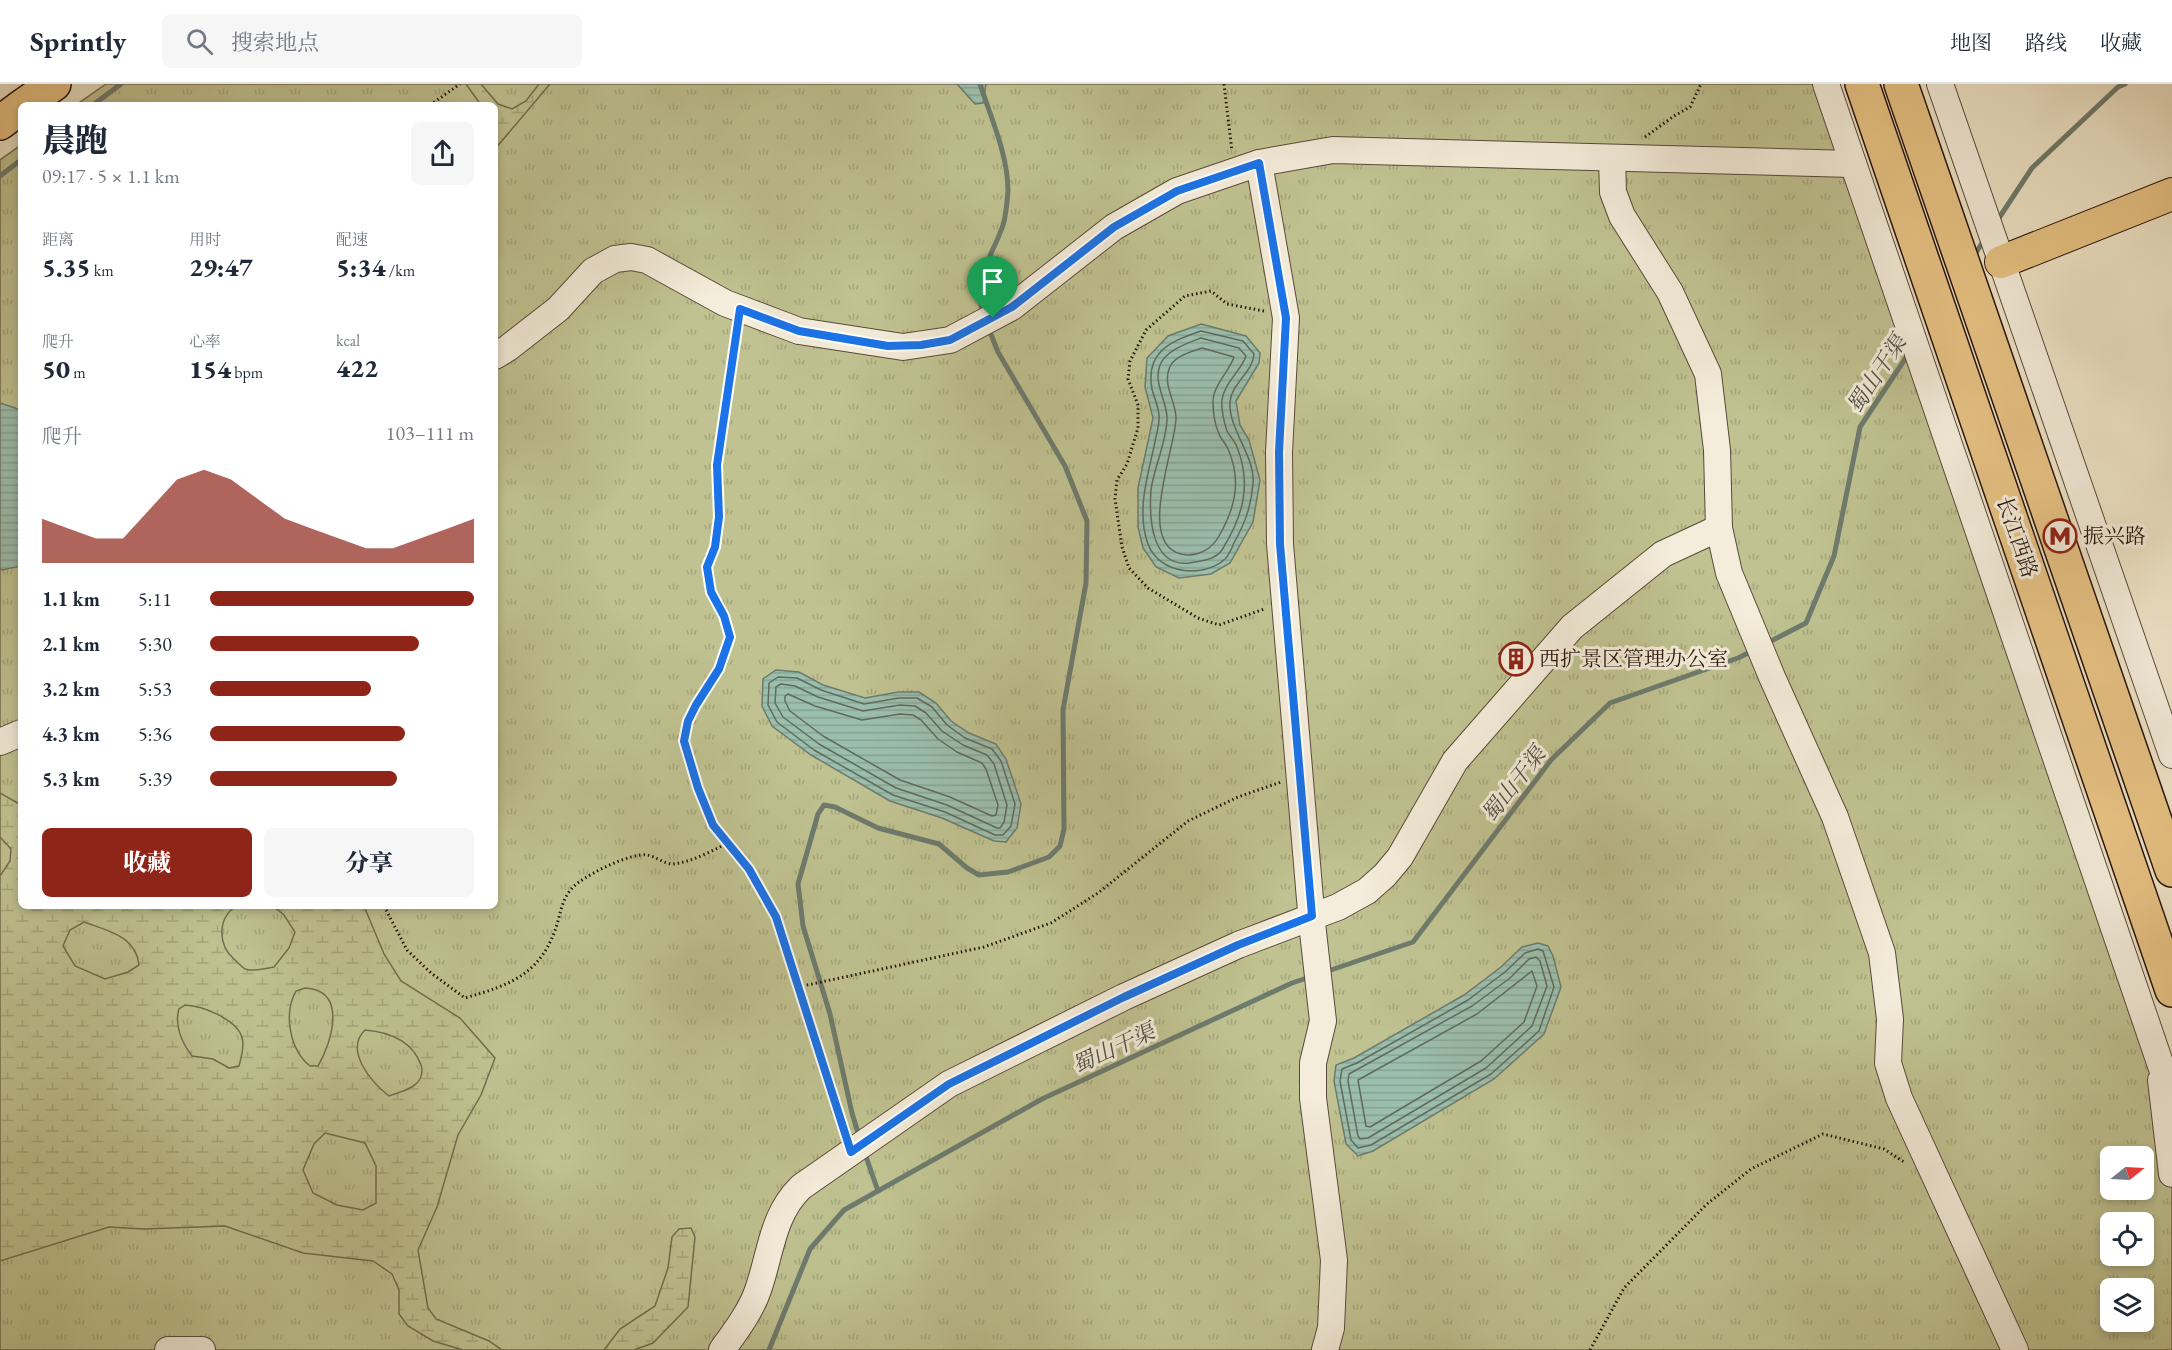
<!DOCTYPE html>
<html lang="zh">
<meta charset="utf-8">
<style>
:root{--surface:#fff;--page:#f6f6f7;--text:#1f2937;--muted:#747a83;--line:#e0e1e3;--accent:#8f2418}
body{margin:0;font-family:"EB Garamond","Noto Serif SC",serif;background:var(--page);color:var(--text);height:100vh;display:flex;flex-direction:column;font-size:22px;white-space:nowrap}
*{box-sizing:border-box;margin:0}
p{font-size:20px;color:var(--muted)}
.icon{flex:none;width:33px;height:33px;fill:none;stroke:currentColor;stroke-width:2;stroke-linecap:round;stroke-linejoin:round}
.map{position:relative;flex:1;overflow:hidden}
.drawer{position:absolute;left:18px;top:18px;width:480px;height:807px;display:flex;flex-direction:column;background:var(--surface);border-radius:9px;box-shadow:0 3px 9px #0003}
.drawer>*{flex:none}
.needle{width:39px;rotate:72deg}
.tools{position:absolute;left:2100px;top:1062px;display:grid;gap:12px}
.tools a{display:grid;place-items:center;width:54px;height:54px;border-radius:9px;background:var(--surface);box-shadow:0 3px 9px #0003;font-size:30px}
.pin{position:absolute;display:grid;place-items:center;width:51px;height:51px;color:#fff;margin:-62px -26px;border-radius:50% 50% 50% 0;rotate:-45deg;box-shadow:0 0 6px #0007}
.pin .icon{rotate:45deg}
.round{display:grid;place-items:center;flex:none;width:63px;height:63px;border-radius:9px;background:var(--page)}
.overview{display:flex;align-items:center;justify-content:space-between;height:102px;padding:0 24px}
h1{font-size:33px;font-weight:800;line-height:45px}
.metrics{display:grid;grid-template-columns:repeat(3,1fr);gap:9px;height:102px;padding:6px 24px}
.metrics div{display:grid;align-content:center}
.metrics b{font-size:26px;font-weight:800}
.metrics small{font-size:16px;font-weight:400}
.metrics p{font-size:16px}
.chart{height:168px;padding:12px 24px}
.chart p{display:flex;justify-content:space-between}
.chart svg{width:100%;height:108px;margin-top:6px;fill:var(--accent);opacity:.7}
.cta{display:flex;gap:12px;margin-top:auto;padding:12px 24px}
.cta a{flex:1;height:69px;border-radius:9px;background:var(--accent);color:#fff;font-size:24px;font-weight:800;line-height:69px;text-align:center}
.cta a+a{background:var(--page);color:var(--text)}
ul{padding:0 24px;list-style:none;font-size:20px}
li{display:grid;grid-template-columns:96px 72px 1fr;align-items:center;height:45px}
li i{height:15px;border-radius:8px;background:var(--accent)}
header{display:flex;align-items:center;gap:36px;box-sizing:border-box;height:84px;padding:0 30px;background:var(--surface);border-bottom:2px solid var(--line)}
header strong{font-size:28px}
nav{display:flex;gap:33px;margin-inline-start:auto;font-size:21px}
.search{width:420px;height:54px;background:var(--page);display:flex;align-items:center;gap:15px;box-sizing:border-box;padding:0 21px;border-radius:9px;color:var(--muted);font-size:22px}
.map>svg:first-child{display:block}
</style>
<header>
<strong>Sprintly</strong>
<div class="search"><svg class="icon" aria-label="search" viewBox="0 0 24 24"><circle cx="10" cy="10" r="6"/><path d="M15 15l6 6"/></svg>搜索地点</div>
<nav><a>地图</a><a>路线</a><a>收藏</a></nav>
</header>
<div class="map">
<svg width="2172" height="1266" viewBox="0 0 2172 1266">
<defs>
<pattern id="grass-tufts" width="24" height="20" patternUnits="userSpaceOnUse" patternTransform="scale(1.5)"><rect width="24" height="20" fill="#c0c291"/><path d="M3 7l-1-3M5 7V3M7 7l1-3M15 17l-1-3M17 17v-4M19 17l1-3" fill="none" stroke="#a5a67c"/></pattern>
<pattern id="wetland-marsh" width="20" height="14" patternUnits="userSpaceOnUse" patternTransform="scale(1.5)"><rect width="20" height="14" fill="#c0c291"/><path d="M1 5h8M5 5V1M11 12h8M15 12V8" fill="none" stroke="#a5a67c"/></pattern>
<pattern id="water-rules" width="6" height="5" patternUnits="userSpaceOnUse" patternTransform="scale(1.5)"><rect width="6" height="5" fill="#9bbfae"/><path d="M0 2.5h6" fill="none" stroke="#86a394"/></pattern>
<pattern id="building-back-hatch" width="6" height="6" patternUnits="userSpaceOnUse" patternTransform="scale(1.5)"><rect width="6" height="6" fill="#df957f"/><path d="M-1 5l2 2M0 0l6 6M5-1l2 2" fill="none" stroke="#b57966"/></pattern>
</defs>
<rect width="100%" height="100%" fill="#eee4c7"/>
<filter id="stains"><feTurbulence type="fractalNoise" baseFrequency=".00333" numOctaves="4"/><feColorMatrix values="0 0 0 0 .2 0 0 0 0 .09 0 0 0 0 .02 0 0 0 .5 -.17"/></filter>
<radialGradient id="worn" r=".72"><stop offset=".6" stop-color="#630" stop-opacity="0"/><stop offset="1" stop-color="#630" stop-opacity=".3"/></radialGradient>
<path fill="url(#grass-tufts)" stroke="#746c4e" stroke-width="1.5" fill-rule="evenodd" d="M 106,0 L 1826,0 L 2158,972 L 2172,1090 L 2172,1266 L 0,1266 L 0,76 L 21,61 L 21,822 L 495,822 L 495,21 L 76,21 ZM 2110,1072 L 2144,1072 L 2144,1106 L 2110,1106 ZM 2110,1138 L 2144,1138 L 2144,1172 L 2110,1172 ZM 2110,1204 L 2144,1204 L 2144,1238 L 2110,1238 Z"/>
<g fill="url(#wetland-marsh)" stroke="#746c4e" stroke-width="1.5" fill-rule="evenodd">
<path d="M 466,0 L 481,0 L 498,20 L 512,25 L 526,17 L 539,0 L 550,0 L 495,65 L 495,21 L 481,21 Z"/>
<path d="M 0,709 L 21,721 L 21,822 L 236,822 C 217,835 218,861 234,875 C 237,878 242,883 245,885 C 254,888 266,884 274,883 L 289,864 L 295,848 L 284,831 L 273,822 L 364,822 L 384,870 L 401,897 L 460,934 L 495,974 L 481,1011 L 458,1051 L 437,1123 L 418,1166 L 428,1224 L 436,1235 L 489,1257 L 502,1266 L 463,1266 L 433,1257 L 408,1242 L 399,1230 L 399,1206 L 392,1190 L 373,1177 L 303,1169 L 225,1142 L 144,1145 L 109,1143 L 0,1177 L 0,792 L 10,777 L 11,765 L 0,753 ZM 84,838 C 108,847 136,852 139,881 L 128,888 L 105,895 L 75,882 L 63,862 L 70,846 ZM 305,904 C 348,906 332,958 318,982 L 310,982 C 290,966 283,930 296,907 ZM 185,921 C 203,922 236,935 242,953 C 245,962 241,974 239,982 L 229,984 L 213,975 L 192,972 C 182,959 174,941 179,925 ZM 365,946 C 389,948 412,956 421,981 C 423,986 422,993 418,998 C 411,1006 399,1008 389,1012 C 371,998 344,966 365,946 ZM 325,1049 L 365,1059 L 376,1082 L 376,1119 L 363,1126 L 337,1121 L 313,1109 L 303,1086 L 314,1060 Z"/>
<path d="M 691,1144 L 695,1153 L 688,1223 L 653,1259 L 634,1266 L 604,1266 L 620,1245 L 655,1222 L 668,1184 L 672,1153 L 679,1145 Z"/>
</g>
<g fill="url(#water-rules)" stroke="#6d7b6d" stroke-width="1.5">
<path d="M 957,0 L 986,0 L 983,19 L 975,20 Z"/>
<path d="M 1201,240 L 1246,252 L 1260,269 L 1259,279 L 1236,317 L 1240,341 L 1249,356 L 1260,396 L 1253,438 L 1230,479 L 1211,490 L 1179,494 L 1156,483 L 1143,464 L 1138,443 L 1138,404 L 1153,334 L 1145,303 L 1147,274 L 1168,252 Z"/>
<path d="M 0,319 L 21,326 L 21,482 L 2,486 L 0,485 Z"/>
<path d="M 776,586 L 799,588 L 823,601 L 865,614 L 898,608 L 919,608 L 936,619 L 951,637 L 969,649 L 996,660 L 1006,675 L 1021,720 L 1017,744 L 1006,758 L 994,757 L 942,734 L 890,717 L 811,671 L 772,642 L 762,622 L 763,595 Z"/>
<path d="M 1538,859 L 1548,862 L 1553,872 L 1561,903 L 1544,950 L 1494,995 L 1373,1067 L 1358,1072 L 1346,1060 L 1334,997 L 1336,981 L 1354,974 L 1464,911 L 1501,883 L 1522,863 Z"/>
</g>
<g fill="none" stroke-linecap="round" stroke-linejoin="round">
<g stroke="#626a5d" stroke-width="1.5">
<path d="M 1201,247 L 1243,257 L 1254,270 C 1253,288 1231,300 1230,318 C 1228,345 1256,373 1253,400 C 1251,423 1245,439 1234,459 C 1232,464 1229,471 1225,475 C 1203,495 1159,490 1148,460 C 1136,427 1148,391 1155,358 C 1156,351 1159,343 1159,335 C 1160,325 1154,314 1152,305 C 1145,267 1172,257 1201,247 Z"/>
<path d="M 1201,254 L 1239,264 L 1246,272 C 1241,287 1224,299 1222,316 C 1221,324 1224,339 1227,347 C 1230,353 1235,357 1237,363 C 1252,401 1243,432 1222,466 C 1215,476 1201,477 1189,479 C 1151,483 1149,433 1151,406 C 1154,382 1167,358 1167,334 C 1167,317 1153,299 1160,281 C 1166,266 1188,259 1201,254 Z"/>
<path d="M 1202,264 L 1234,273 C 1229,288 1213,301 1213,318 C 1213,328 1215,341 1219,350 C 1221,355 1226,360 1228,365 C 1242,397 1235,424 1219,452 C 1212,465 1197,474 1181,470 C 1136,459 1176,363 1176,334 C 1176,318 1163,302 1169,285 C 1173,272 1191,268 1202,264 Z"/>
<path d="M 778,593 L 797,594 L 821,606 L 864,620 L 899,614 L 917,614 L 932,623 L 947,641 L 965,654 L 992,665 L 1001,677 L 1015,720 L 1011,742 L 1003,751 L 995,751 L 945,728 L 893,711 L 814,666 L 777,638 L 768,621 L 769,599 Z"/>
<path d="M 781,600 L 795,602 L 818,613 L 863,627 L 900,621 L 915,622 L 926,629 L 942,647 L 963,661 L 987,671 L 994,680 L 1007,721 L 1004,738 L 1000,744 L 997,744 L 947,721 L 896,704 L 819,660 L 783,633 L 775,619 L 776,603 Z"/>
<path d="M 788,610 L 815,622 L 862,636 L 900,630 L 913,631 L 921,636 L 938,655 L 957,668 L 982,679 L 986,685 L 998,721 L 996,731 L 992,732 L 950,713 L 900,696 L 823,652 L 790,627 L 785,617 L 785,612 Z"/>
<path d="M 1538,865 L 1543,867 L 1554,903 L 1539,947 L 1491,990 L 1371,1061 L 1358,1064 L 1351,1056 L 1340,997 L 1342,985 L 1357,979 L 1468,916 L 1505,888 L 1525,869 Z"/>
<path d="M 1536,873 L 1540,877 L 1547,902 L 1532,942 L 1486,984 L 1368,1054 L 1360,1055 L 1358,1052 L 1348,997 L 1349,990 L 1472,922 L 1510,894 L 1529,875 Z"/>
<path d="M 1532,887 L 1537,902 L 1524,938 L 1481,977 L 1370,1043 L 1366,1042 L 1358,996 L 1477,930 Z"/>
</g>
<g stroke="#6d7b6d" stroke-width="5">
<path d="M 980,0 C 991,34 1008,71 1008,107 C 1007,118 1006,134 1002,144 C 991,174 971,198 984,231"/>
<path d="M 93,21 L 121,0"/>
<path d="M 0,92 L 21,76"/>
<path d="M 1997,137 L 2032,84 L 2118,3 L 2125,0"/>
<path d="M 1974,172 L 1985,154"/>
<path d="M 1765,560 L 1806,539 L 1834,472 L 1860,343 L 1909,269"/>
<path d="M 1325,888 L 1413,858 L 1551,676 L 1610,619 L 1738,574 L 1754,566"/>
<path d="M 859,1052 L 852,1029 L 830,930 L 803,842 L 798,800 L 818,730 L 824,721 L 835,723 L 878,744 L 939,760 L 967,784 L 979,791 L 1008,788 L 1049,773 L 1060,762 L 1064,745 L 1063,626 L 1086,499 L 1087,437 L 1065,382 L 998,268 L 988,243"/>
<path d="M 864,1067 L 878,1107"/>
<path d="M 769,1266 L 810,1165 L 844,1126 L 1042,1015 L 1292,899 L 1310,893"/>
</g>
</g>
<path fill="url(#building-back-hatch)" stroke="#29160c" stroke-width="1.5" d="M 1518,558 L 1527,572 L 1512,589 L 1499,570 Z"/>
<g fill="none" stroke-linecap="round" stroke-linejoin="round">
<g stroke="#5a4a3b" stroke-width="28">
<g id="minor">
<path d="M 1826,0 L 2172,1014"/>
<path d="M 1940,0 L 2172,671"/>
<path d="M 1612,74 L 1613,108 L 1622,132 L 1670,208 L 1708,290 L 1717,366 L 1719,444 L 1729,489 L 1772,593 L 1835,733 L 1882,869 L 1890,935 L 1888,979 L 1899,1014 L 2015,1266"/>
<path d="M 1259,79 L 1286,234 L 1279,368 L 1280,460 L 1312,839 L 1323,937 L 1313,979 L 1313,1014 L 1334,1176 L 1331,1244 L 1325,1266"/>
<path d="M 495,272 L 508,264 L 558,225 L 593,187 L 615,175 L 631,173 L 647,176 L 725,219 L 799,247 L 903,263 L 950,256 L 1012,223 L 1114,143 L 1177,107 L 1259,79 L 1333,66 L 1853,80"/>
<path d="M 0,658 L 21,649"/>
<path d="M 2161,996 L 2172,1090"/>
<path d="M 168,1266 L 202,1266"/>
<path d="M 722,1266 C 735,1248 751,1227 758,1206 C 771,1169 772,1131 801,1103 L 949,1000 L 1124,913 L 1238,861 L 1338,823 L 1367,807 L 1385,791 L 1400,773 L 1455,677 L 1572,543 L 1663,470 L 1719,444"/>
</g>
</g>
<g stroke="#29160c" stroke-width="34">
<path id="major" d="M 2001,178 L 2172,110"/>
</g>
<g stroke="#29160c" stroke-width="36">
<g id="highway">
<path d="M 1862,0 L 2172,906"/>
<path d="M 1901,0 L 2172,786"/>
<path d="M 24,21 L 54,0"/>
<path d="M 0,39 L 21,23"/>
</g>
</g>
<g stroke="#29160c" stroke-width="3" stroke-dasharray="1.5 3" stroke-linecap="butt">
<path d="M 1224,0 L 1232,67"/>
<path d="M 430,21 L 460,0"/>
<path d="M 1645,53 L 1674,32 L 1690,23 L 1701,0"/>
<path d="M 1264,227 L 1227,220 L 1211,207 L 1185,212 L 1146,246 L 1130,277 L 1128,295 L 1138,321 L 1138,344 L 1127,380 L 1117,396 L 1115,415 L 1122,463 L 1129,484 L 1148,504 L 1198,534 L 1219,541 L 1264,525"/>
<path d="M 737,244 L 717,381 L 719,433 L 715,463 L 707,483 L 711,508 L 724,532 L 730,553 L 719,585 L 696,620 L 688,637 L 684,657 L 698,704 L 713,741 L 749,785 L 776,833 L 844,1048"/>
<path d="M 384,822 L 407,866 L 431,889 L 465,914 C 513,900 543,889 558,837 C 562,821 565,808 579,798 C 593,788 630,769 647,771 C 655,772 664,780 673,780 C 692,778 711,767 728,759"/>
<path d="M 798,903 L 984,863 L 1051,839 L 1098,809 L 1188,737 L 1238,713 L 1281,698"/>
<path d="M 1590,1266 L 1624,1204 L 1707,1120 L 1751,1085 L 1823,1050 L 1884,1065 L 1904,1078"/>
</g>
<use href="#minor" stroke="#f4eddb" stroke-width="26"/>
<use href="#major" stroke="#e7c284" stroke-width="32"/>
<use href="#highway" stroke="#e7c284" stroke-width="33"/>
</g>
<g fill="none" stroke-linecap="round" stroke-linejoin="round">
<g stroke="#fff" stroke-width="12">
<path id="route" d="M 1259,79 L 1286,234 L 1279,368 L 1280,460 L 1312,832 L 1238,861 L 1124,913 L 949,1000 L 851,1068 L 776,833 L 749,785 L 713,741 L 698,704 L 684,657 L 688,637 L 696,621 L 719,585 L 730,553 L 724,532 L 711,508 L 707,483 L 715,463 L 719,433 L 717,381 L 740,225 L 799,247 L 888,262 L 921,261 L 950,256 L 1012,223 L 1114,143 L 1177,107 Z"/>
</g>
<use href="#route" stroke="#1a73e8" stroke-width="8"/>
</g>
<defs>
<g id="metro-ring" transform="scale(1.725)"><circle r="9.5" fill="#f4eddb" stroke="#8f2418" stroke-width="1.5"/><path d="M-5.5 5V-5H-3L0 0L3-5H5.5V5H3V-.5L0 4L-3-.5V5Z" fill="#8f2418"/></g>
<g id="building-ring" transform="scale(1.725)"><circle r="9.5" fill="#f4eddb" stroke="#8f2418" stroke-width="1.5"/><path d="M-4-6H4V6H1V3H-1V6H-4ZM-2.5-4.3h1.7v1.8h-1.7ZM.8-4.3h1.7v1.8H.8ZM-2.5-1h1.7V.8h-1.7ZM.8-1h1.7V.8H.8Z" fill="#8f2418"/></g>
</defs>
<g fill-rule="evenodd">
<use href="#metro-ring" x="2060" y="452"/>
<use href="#building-ring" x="1516" y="575"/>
</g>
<g text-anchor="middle" stroke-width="6" stroke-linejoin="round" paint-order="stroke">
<g font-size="21" fill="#29160c" stroke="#f4eddb" text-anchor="start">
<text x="2083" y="459">振兴路</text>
<text x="1539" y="582">西扩景区管理办公室</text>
</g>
<g font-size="21" fill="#29160c" stroke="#f4eddb">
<text transform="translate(2017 453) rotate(71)" y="7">长江西路</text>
</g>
<g font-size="22" font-style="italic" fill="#515145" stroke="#f4eddb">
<text transform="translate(1876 290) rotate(-57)" y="8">蜀山干渠</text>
<text transform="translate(1513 700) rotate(-52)" y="8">蜀山干渠</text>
<text transform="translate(1113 964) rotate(-25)" y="8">蜀山干渠</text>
</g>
</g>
<rect width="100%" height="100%" filter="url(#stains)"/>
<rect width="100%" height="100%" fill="url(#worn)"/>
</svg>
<div class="tools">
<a><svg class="needle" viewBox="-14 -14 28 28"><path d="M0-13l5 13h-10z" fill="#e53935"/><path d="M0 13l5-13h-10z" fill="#747a83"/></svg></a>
<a><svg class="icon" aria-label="locate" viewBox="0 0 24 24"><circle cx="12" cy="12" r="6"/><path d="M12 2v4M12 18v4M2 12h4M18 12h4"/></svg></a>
<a><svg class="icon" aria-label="layers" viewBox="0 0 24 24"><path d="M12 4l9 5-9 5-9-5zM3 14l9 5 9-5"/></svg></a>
</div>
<div class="pin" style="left:993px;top:234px;background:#1e9e55"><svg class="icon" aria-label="arrive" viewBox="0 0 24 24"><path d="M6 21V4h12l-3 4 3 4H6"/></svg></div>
<section class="drawer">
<div class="overview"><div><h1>晨跑</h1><p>09:17 · 5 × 1.1 km</p></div><a class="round"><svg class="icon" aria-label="share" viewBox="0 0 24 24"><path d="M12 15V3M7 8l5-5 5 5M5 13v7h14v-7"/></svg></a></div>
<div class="metrics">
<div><p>距离</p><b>5.35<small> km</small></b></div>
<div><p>用时</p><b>29:47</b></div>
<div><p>配速</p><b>5:34<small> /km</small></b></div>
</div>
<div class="metrics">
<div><p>爬升</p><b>50<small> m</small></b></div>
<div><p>心率</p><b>154<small> bpm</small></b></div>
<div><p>kcal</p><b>422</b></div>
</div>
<div class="chart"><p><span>爬升</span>103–111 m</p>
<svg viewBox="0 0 160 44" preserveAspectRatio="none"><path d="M0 44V26L10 30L20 34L30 34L40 22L50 10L60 6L70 10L80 18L90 26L100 30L110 34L120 38L130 38L140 34L150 30L160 26V44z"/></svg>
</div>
<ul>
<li><b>1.1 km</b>5:11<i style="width:100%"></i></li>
<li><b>2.1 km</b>5:30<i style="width:79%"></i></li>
<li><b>3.2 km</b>5:53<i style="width:61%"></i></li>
<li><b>4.3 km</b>5:36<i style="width:74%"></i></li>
<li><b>5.3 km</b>5:39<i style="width:71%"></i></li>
</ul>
<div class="cta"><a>收藏</a><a>分享</a></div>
</section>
</div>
